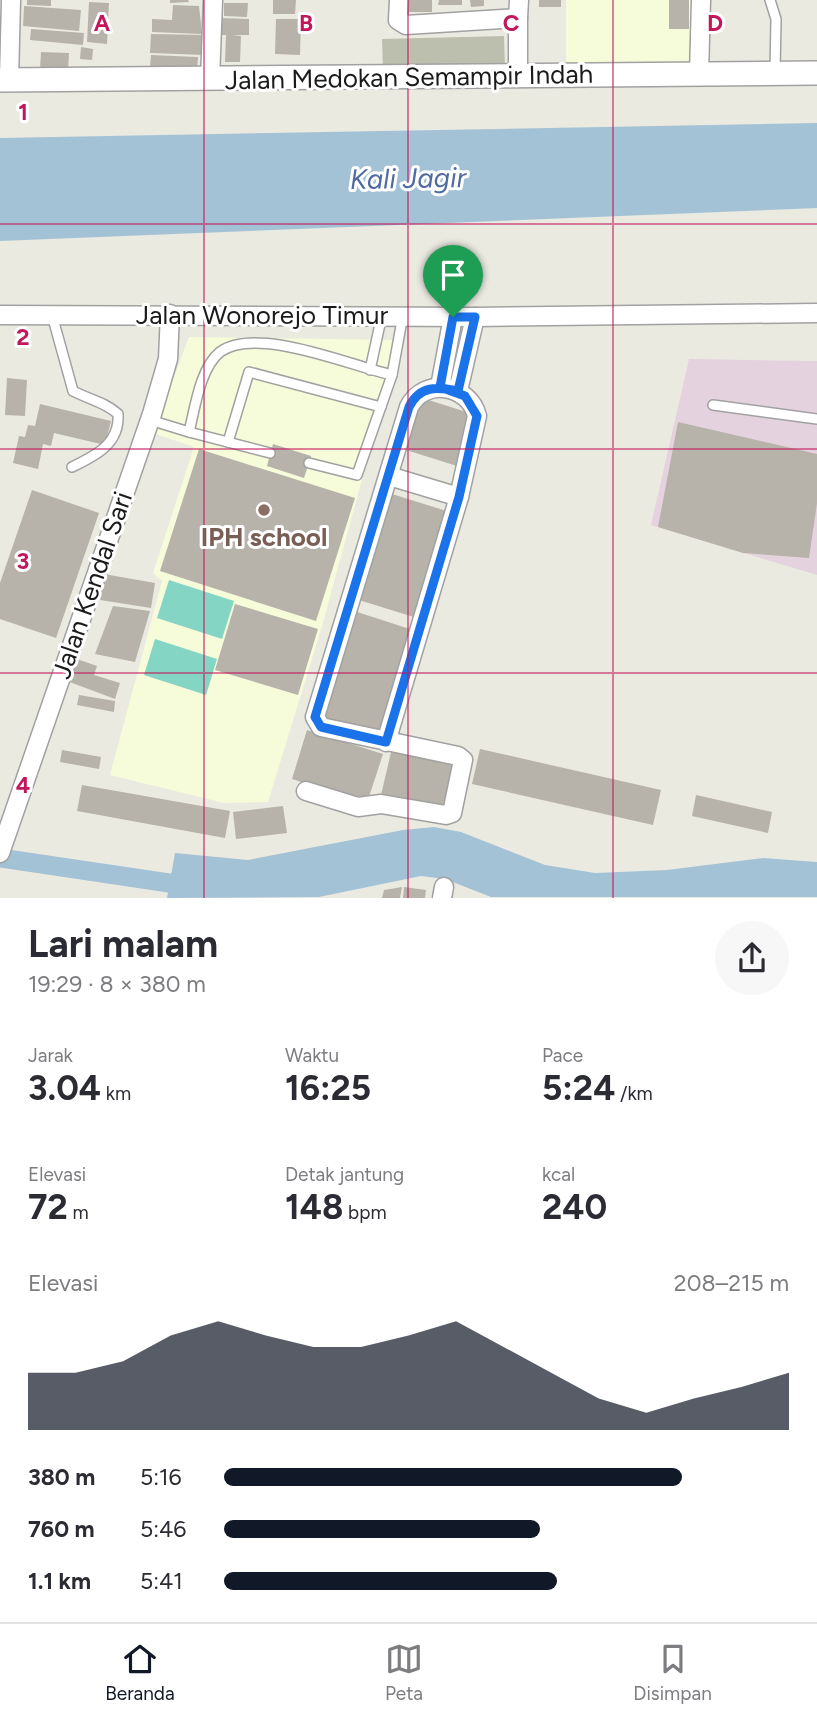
<!DOCTYPE html>
<html lang="id">
<meta charset="utf-8">
<style>
:root{--surface:#fff;--page:#f7f7f7;--text:#2b2b33;--muted:#7c7c81;--line:#e1e1e2;--accent:#111827}
body{margin:0;font-family:Figtree,sans-serif;background:var(--page);color:var(--text);height:100vh;display:flex;flex-direction:column;font-size:26px;white-space:nowrap}
*{box-sizing:border-box;margin:0}
p{font-size:23px;color:var(--muted)}
.icon{flex:none;width:38px;height:38px;fill:none;stroke:currentColor;stroke-width:2;stroke-linecap:round;stroke-linejoin:round}
.map{position:relative;height:898px;overflow:hidden}
.sheet{display:flex;flex-direction:column;background:var(--surface);flex:1}
.sheet>*{flex:none}
.pin{position:absolute;display:grid;place-items:center;width:60px;height:60px;color:#fff;margin:-72px -30px;border-radius:50% 50% 50% 0;rotate:-45deg;box-shadow:0 0 7px #0007}
.pin .icon{rotate:45deg}
.round{display:grid;place-items:center;flex:none;width:74px;height:74px;border-radius:37px;background:var(--page)}
.headline{display:flex;align-items:center;justify-content:space-between;height:119px;padding:0 28px}
h1{font-size:38px;font-weight:700;line-height:52px}
.figures{display:grid;grid-template-columns:repeat(3,1fr);gap:10px;height:119px;padding:7px 28px}
.figures div{display:grid;align-content:center}
.figures b{font-size:35px;font-weight:700}
.figures small{font-size:19px;font-weight:400}
.figures p{font-size:19px}
.chart{height:196px;padding:14px 28px}
.chart p{display:flex;justify-content:space-between}
.chart svg{width:100%;height:126px;margin-top:7px;fill:var(--accent);opacity:.7}
ul{padding:0 28px;list-style:none;font-size:23px}
li{display:grid;grid-template-columns:112px 84px 1fr;align-items:center;height:52px}
li i{height:18px;border-radius:9px;background:var(--accent)}
.tabs{display:flex;justify-content:space-around;align-items:center;height:98px;border-top:2px solid var(--line);background:var(--surface);font-size:19px;color:var(--muted)}
.tabs a{display:grid;justify-items:center;gap:4px}
.tabs .on{color:var(--accent)}
.map>svg:first-child{display:block}
</style>
<div class="map">
<svg width="817" height="898" viewBox="0 0 817 898">
<rect width="100%" height="100%" fill="#ebeae1"/>
<path fill="#e4d3de" d="M 689,359 L 817,361 L 817,575 L 651,525 Z"/>
<g fill="#f6fcd9">
<path d="M 566,0 L 693,0 L 692,66 L 566,67 Z"/>
<path d="M 189,337 L 400,340 L 322,626 L 268,802 L 224,803 L 110,775 L 162,581 L 153,573 L 194,447 L 153,433 Z"/>
</g>
<path fill="#bcbfad" d="M 504,36 L 505,68 L 383,71 L 382,39 Z"/>
<g fill="#84d5c3">
<path d="M 169,580 L 234,601 L 222,639 L 157,618 Z"/>
<path d="M 155,639 L 217,659 L 206,695 L 144,675 Z"/>
</g>
<g fill="#a4c2d6">
<path d="M 817,123 L 817,208 L 0,241 L 0,138 Z"/>
<path d="M 434,827 L 461,832 L 545,865 L 595,873 L 667,870 L 763,858 L 817,862 L 817,897 L 491,897 L 445,879 L 421,876 L 319,897 L 167,898 L 175,853 L 248,860 L 403,830 Z"/>
</g>
<g fill="none" stroke-linecap="round" stroke-linejoin="round">
<path stroke="#a4c2d6" stroke-width="19" d="M 0,858 L 196,887"/>
</g>
<g fill="#b7b2aa">
<path d="M 27,0 L 51,0 L 51,6 L 27,5 Z"/>
<path d="M 170,0 L 188,0 L 189,2 L 170,3 Z"/>
<path d="M 273,0 L 296,0 L 295,14 L 273,14 Z"/>
<rect x="408" y="0" width="24" height="12"/>
<path d="M 439,0 L 462,0 L 462,5 L 438,5 Z"/>
<path d="M 470,0 L 484,0 L 484,6 L 471,7 Z"/>
<rect x="539" y="0" width="22" height="7"/>
<rect x="669" y="0" width="20" height="29"/>
<path d="M 89,2 L 109,3 L 107,44 L 87,42 Z"/>
<path d="M 224,3 L 248,3 L 247,17 L 224,16 Z"/>
<path d="M 173,5 L 199,6 L 202,34 L 152,32 L 152,19 L 172,20 Z"/>
<path d="M 24,6 L 81,10 L 79,31 L 23,26 Z"/>
<path d="M 220,18 L 249,19 L 249,35 L 232,35 L 241,36 L 240,62 L 225,62 L 226,35 L 220,35 Z"/>
<path d="M 276,19 L 301,19 L 300,55 L 275,54 Z"/>
<path d="M 31,29 L 84,33 L 83,45 L 30,40 Z"/>
<path d="M 151,34 L 205,35 L 205,55 L 150,53 Z"/>
<path d="M 81,47 L 93,49 L 92,60 L 80,59 Z"/>
<path d="M 41,52 L 69,53 L 68,71 L 40,70 Z"/>
<path d="M 151,55 L 198,57 L 197,71 L 150,68 Z"/>
<path d="M 7,378 L 27,380 L 25,416 L 5,415 Z"/>
<path d="M 419,397 L 476,415 L 460,467 L 403,449 Z"/>
<path d="M 40,404 L 111,421 L 105,445 L 54,433 L 51,446 L 43,444 L 38,469 L 13,463 L 19,436 L 25,437 L 28,425 L 35,426 Z"/>
<path d="M 678,422 L 817,454 L 817,503 L 809,558 L 743,553 L 658,527 Z"/>
<path d="M 273,444 L 311,456 L 304,478 L 267,466 Z"/>
<path d="M 199,449 L 355,498 L 316,621 L 160,571 Z"/>
<path d="M 32,490 L 99,513 L 56,638 L 0,619 L 0,583 Z"/>
<path d="M 392,494 L 453,513 L 420,619 L 359,600 Z"/>
<path d="M 104,574 L 155,583 L 151,608 L 100,600 Z"/>
<path d="M 235,604 L 318,629 L 298,695 L 215,670 Z"/>
<path d="M 113,606 L 150,611 L 135,662 L 95,654 Z"/>
<path d="M 354,611 L 416,631 L 383,735 L 321,716 Z"/>
<path d="M 74,658 L 97,666 L 94,675 L 120,683 L 115,699 L 67,681 Z"/>
<path d="M 79,695 L 115,701 L 114,712 L 77,705 Z"/>
<path d="M 307,730 L 383,754 L 367,803 L 292,779 Z"/>
<path d="M 393,744 L 462,761 L 450,811 L 381,795 Z"/>
<path d="M 480,749 L 661,790 L 653,825 L 472,784 Z"/>
<path d="M 62,750 L 101,757 L 99,769 L 60,762 Z"/>
<path d="M 82,785 L 230,811 L 225,838 L 77,811 Z"/>
<path d="M 696,795 L 772,812 L 768,833 L 692,816 Z"/>
<path d="M 283,806 L 287,833 L 236,839 L 233,812 Z"/>
<path d="M 402,887 L 400,898 L 382,898 L 384,890 Z"/>
<path d="M 404,887 L 426,890 L 425,898 L 403,898 Z"/>
</g>
<g fill="none" stroke-linecap="round" stroke-linejoin="round">
<g stroke="#a1a1a1" stroke-width="12">
<g id="service">
<path d="M 770,0 L 776,19 L 775,72"/>
<path d="M 52,315 L 73,391 C 88,399 105,402 118,414 C 120,444 95,456 72,467"/>
<path d="M 370,370 L 382,315"/>
<path d="M 713,405 L 817,419"/>
<path d="M 150,420 L 189,432 C 195,408 200,368 220,352 C 256,325 351,366 392,375"/>
<path d="M 189,432 L 270,453"/>
<path d="M 228,442 L 249,372 L 381,407"/>
<path d="M 309,463 L 357,475 L 392,375 L 403,315"/>
</g>
</g>
<g stroke="#a1a1a1" stroke-width="21">
<g id="minor">
<path d="M 399,0 L 398,20 L 406,25 L 518,18 L 519,0"/>
<path d="M 518,74 L 518,18"/>
<path d="M 699,75 L 701,0"/>
<path d="M 9,80 L 11,0"/>
<path d="M 210,80 L 213,0"/>
<path d="M 0,315 L 475,317 L 817,313"/>
<path d="M 440,387 L 453,317"/>
<path d="M 458,391 L 475,317"/>
<path d="M 389,476 L 459,497"/>
<path d="M 306,791 L 358,807 L 381,804 L 446,815 L 452,813 L 463,760 L 458,756 L 321,727 L 315,717 L 409,407 C 424,377 469,384 477,416 L 459,497 L 386,742"/>
<path d="M 0,853 L 152,414 L 168,359 L 170,314"/>
<path d="M 442,898 L 444,887"/>
</g>
</g>
<g stroke="#a1a1a1" stroke-width="26">
<path id="tertiary" d="M 0,80 L 817,73"/>
</g>
<use href="#service" stroke="#fff" stroke-width="9"/>
<use href="#minor" stroke="#fff" stroke-width="18"/>
<use href="#tertiary" stroke="#fff" stroke-width="23"/>
</g>
<g fill="none" stroke-linecap="round" stroke-linejoin="round">
<g stroke="#fff" stroke-width="14">
<path id="route" d="M 453,317 L 440,387 L 465,396 L 477,416 L 459,497 L 386,742 L 321,727 L 315,717 L 409,407 C 420,385 437,387 458,391 L 475,317 L 453,317"/>
</g>
<use href="#route" stroke="#1a73e8" stroke-width="9"/>
</g>
<path fill="none" stroke="#c2185b" stroke-width="2" stroke-opacity="0.55" d="M 204,0 L 204,898M 408,0 L 408,898M 613,0 L 613,898M 0,224 L 817,224M 0,449 L 817,449M 0,673 L 817,673"/>
<circle fill="#8d6e63" stroke="#fff" stroke-width="2.5" cx="264" cy="510" r="7"/>
<g text-anchor="middle" stroke-width="6" stroke-linejoin="round" paint-order="stroke">
<g font-size="26" fill="#1a1a1a" stroke="#fff">
<text transform="translate(409 77) rotate(-1)" y="9">Jalan Medokan Semampir Indah</text>
<text x="262" y="324">Jalan Wonorejo Timur</text>
<text transform="translate(92 585) rotate(-71)" y="9">Jalan Kendal Sari</text>
</g>
<g font-size="26" font-weight="bold" fill="#785e54" stroke="#fff">
<text x="264" y="546">IPH school</text>
</g>
<g font-size="28" font-style="italic" fill="#506ba1" stroke="#fff">
<text transform="translate(408 178) rotate(-1)" y="10">Kali Jagir</text>
</g>
</g>
<g font-size="23" text-anchor="middle" font-weight="bold" fill="#c2185b" stroke="#fff" stroke-width="6" stroke-linejoin="round" paint-order="stroke">
<text x="102" y="31">A</text>
<text x="306" y="31">B</text>
<text x="511" y="31">C</text>
<text x="715" y="31">D</text>
<text x="23" y="120">1</text>
<text x="23" y="345">2</text>
<text x="23" y="569">3</text>
<text x="23" y="793">4</text>
</g>
</svg>
<div class="pin" style="left:453px;top:317px;background:#1e9e55"><svg class="icon" aria-label="arrive" viewBox="0 0 24 24"><path d="M6 21V4h12l-3 4 3 4H6"/></svg></div>
</div>
<section class="sheet">
<div class="headline"><div><h1>Lari malam</h1><p>19:29 · 8 × 380 m</p></div><a class="round"><svg class="icon" aria-label="share" viewBox="0 0 24 24"><path d="M12 15V3M7 8l5-5 5 5M5 13v7h14v-7"/></svg></a></div>
<div class="figures">
<div><p>Jarak</p><b>3.04<small> km</small></b></div>
<div><p>Waktu</p><b>16:25</b></div>
<div><p>Pace</p><b>5:24<small> /km</small></b></div>
</div>
<div class="figures">
<div><p>Elevasi</p><b>72<small> m</small></b></div>
<div><p>Detak jantung</p><b>148<small> bpm</small></b></div>
<div><p>kcal</p><b>240</b></div>
</div>
<div class="chart"><p><span>Elevasi</span>208–215 m</p>
<svg viewBox="0 0 160 44" preserveAspectRatio="none"><path d="M0 44V24L10 24L20 20L30 11L40 6L50 11L60 15L70 15L80 11L90 6L100 15L110 24L120 33L130 38L140 33L150 29L160 24V44z"/></svg>
</div>
<ul>
<li><b>380 m</b>5:16<i style="width:81%"></i></li>
<li><b>760 m</b>5:46<i style="width:56%"></i></li>
<li><b>1.1 km</b>5:41<i style="width:59%"></i></li>
</ul>
</section>
<nav class="tabs">
<a class="on"><svg class="icon" aria-label="home" viewBox="0 0 24 24"><path d="M3 11l9-7 9 7M6 9v11h12V9"/></svg>Beranda</a>
<a><svg class="icon" aria-label="map" viewBox="0 0 24 24"><path d="M3 6l6-2 6 2 6-2v14l-6 2-6-2-6 2zM9 4v14M15 6v14"/></svg>Peta</a>
<a><svg class="icon" aria-label="saved" viewBox="0 0 24 24"><path d="M7 4h10v16l-5-4-5 4z"/></svg>Disimpan</a>
</nav>
